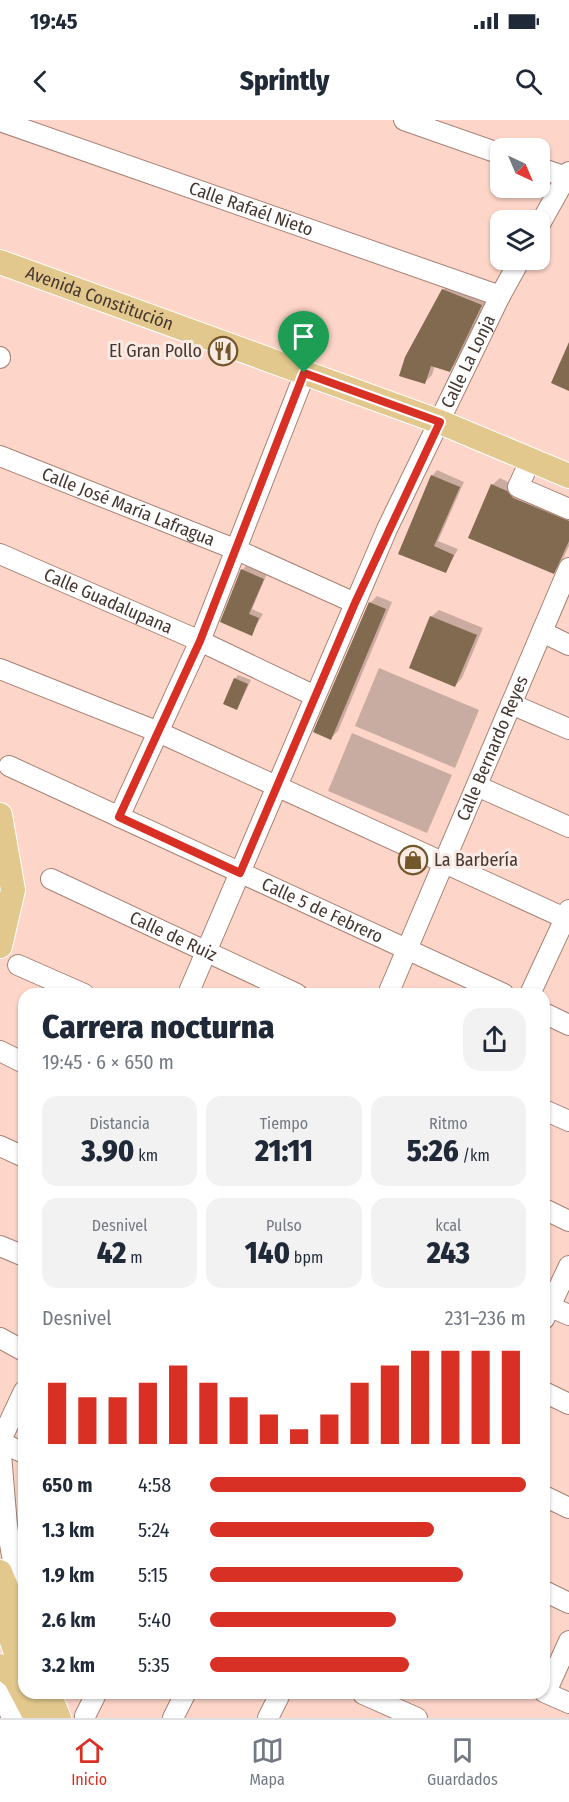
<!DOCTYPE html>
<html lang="es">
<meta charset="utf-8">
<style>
:root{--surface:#fff;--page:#f2f2f3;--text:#1f2937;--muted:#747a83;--line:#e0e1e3;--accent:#d93025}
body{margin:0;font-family:"Fira Sans Condensed",sans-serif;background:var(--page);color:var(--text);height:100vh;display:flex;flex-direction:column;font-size:22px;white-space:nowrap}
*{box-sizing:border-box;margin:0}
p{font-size:20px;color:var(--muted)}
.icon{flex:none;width:33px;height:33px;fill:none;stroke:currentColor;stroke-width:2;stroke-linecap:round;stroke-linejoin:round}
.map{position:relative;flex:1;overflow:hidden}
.panel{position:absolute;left:18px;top:868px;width:532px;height:711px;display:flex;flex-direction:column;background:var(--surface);border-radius:18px;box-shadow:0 2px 4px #0004}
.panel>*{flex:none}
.needle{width:39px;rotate:136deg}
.tools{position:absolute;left:490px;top:18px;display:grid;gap:12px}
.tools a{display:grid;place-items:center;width:60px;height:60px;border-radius:12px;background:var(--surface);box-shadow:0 2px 4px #0004;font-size:30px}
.pin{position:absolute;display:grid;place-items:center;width:51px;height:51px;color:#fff;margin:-62px -26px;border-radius:50% 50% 50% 0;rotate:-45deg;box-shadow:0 0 6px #0007}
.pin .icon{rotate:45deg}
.round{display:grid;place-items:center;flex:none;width:63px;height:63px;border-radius:18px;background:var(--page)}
.overview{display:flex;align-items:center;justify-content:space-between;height:102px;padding:0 24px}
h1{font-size:33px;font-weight:800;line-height:45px}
.figures{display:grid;grid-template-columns:repeat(3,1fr);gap:9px;height:102px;padding:6px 24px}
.figures div{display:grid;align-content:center;border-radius:15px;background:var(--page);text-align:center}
.figures b{font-size:30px;font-weight:800}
.figures small{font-size:16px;font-weight:400}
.figures p{font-size:16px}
.chart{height:168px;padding:12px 24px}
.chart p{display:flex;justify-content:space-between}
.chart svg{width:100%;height:108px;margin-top:6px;stroke:var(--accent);stroke-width:6}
ul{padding:0 24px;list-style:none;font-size:20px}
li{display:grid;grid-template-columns:96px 72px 1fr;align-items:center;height:45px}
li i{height:15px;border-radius:8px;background:var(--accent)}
.status{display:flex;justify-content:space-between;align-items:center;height:42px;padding:0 30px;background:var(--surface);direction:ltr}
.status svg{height:16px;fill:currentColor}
header{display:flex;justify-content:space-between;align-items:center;height:78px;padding:0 24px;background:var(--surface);font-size:27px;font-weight:800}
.tab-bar{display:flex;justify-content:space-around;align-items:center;height:84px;border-top:2px solid var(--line);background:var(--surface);font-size:16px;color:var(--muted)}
.tab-bar a{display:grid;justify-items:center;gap:3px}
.tab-bar .active{color:var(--accent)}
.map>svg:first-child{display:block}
</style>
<div class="status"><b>19:45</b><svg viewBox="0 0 49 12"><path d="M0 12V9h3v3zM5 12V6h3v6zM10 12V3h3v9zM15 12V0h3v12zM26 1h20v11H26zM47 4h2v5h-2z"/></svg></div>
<header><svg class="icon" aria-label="back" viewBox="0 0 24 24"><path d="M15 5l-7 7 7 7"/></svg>Sprintly<svg class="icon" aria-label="search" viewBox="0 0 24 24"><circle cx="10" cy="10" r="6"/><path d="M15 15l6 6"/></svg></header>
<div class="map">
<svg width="569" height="1598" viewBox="0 0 569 1598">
<rect width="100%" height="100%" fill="#fed6c9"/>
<g fill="#c8aba1">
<path d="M 379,548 L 479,590 L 455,648 L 355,606 Z"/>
<path d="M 352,613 L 452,655 L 427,713 L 328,671 Z"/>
</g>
<g fill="#0003">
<path d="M 450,163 L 488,179 L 456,243 L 449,250 L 435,245 L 432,255 L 425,262 L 443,170 Z"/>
<path d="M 437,350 L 464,362 L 438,421 L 458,429 L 445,452 L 400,433 L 432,356 Z"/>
<path d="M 500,358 L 569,392 L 569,426 L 560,445 L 553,452 L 492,365 Z"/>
<path d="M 247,445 L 267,454 L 252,489 L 263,494 L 251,514 L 242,450 Z"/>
<path d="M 377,476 L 392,482 L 338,611 L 331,618 L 370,483 Z"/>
<path d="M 439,490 L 483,508 L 462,558 L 455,566 L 431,497 Z"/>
<path d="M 238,555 L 251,560 L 237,589 L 235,559 Z"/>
</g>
<g fill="#816a50">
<path d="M 442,169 L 482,185 L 450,252 L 431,246 L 425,264 L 399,256 L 405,237 Z"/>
<path d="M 569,222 L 569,271 L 551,263 Z"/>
<path d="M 431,355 L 460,367 L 434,426 L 454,435 L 446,453 L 398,434 Z"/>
<path d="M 491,364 L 507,371 L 513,378 L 569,401 L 569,421 L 554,454 L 468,418 Z"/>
<path d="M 241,449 L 264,459 L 249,494 L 259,498 L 252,516 L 220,502 Z"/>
<path d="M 369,482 L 386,489 L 331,620 L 313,612 Z"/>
<path d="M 430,496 L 477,515 L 455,567 L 409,548 Z"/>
<path d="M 234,558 L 248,564 L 237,590 L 223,584 Z"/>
</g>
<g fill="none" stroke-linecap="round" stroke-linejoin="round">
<g stroke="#a68275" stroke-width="22">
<g id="minor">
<path d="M 404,0 L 501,34"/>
<path id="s1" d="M 0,1 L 500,176"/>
<path d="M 540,48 L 569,58"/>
<path d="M 540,104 L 569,52"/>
<path d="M 0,238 L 0,237"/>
<path id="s2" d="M 0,336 L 237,430 L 355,483"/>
<path d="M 530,341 L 518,367 L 569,389"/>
<path id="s3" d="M 0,434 L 200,521 L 315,576"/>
<path d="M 542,512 L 569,525"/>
<path d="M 0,549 L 156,611 L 569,800"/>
<path d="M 511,584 L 569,609"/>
<path id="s4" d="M 9,646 L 504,874"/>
<path d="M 477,666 L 569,707"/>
<path d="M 119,697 L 200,521 L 305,253"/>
<path id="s5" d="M 51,759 L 297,874"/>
<path d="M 18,845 L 84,874"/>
<path id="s6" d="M 188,874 L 387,409 L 500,176 L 520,140"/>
<path id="s7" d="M 388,874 L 569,448"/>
<path d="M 530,874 L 569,790"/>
<path d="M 544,893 L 569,905"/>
<path d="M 0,931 L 24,943"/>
<path d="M 544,990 L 569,1001"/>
<path d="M 0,1026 L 24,1037"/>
<path d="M 544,1089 L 569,1101"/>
<path d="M 0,1126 L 24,1136"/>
<path d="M 544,1184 L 569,1195"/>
<path d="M 544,1199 L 569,1146"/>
<path d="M 0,1218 L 24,1231"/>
<path d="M 544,1272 L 569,1284"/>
<path d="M 0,1322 L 24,1333"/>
<path d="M 544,1376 L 569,1388"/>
<path d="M 544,1471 L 569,1483"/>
<path d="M 9,1475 L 15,1453 L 7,1406 L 0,1322 L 24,1271"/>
<path d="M 0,1568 L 12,1598"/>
<path d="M 544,1572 L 569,1583"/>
<path d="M 546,1572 L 569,1521"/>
<path d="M 363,1574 L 417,1598"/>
<path d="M 85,1596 L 96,1574"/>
<path d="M 173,1598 L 185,1574"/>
<path d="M 268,1598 L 280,1574"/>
</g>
</g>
<g stroke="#fff" stroke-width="26">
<g id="major">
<path id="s8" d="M 0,142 L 440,302 L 569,356"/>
<path d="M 0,695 L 13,770 L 0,826"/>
<path d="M 0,1452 L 22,1506"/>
<path d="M 0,1489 L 24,1554"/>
<path d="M 0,1546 L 15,1558 L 36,1598"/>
<path d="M 49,1574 L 59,1598"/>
</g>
</g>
<use href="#minor" stroke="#fff" stroke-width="20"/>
<use href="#major" stroke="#e3c88e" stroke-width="24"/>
</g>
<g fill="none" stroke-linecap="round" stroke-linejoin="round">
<g stroke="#fff" stroke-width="12">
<path id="route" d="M 304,253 L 440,302 L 355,483 L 240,753 L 119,697 L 200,521 Z"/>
</g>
<use href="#route" stroke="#d93025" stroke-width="8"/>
</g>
<defs>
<g id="restaurant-ring" transform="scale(1.5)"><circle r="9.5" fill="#faeae4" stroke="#715729" stroke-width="1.5"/><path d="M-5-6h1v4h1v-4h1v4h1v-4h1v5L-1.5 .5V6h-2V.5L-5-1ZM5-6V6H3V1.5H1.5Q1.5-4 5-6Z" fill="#715729"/></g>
<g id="shop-ring" transform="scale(1.5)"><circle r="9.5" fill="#faeae4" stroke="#715729" stroke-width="1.5"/><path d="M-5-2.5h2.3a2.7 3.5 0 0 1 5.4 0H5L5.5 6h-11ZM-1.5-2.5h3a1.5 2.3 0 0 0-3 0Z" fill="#715729"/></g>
</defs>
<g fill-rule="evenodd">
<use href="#restaurant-ring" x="223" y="231"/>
<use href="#shop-ring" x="413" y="740"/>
</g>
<g text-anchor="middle" stroke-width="6" stroke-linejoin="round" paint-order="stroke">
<g font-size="18" fill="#463731" stroke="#faeae4">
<text dy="6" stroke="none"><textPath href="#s1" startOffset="266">Calle Rafaél Nieto</textPath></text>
<text dy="6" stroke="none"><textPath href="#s8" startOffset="106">Avenida Constitución</textPath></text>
<text dy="6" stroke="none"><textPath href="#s6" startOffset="692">Calle La Lonja</textPath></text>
<text dy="6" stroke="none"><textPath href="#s2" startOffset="138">Calle José María Lafragua</textPath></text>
<text dy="6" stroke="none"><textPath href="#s3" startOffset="118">Calle Guadalupana</textPath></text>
<text dy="6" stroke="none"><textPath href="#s7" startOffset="267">Calle Bernardo Reyes</textPath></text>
<text dy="6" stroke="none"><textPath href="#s4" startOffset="345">Calle 5 de Febrero</textPath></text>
<text dy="6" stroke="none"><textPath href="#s5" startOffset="135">Calle de Ruiz</textPath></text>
</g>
<g font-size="18" fill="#463731" stroke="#faeae4" text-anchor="end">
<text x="202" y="237">El Gran Pollo</text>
<text x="434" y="746" text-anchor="start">La Barbería</text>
</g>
</g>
</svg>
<div class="tools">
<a><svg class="needle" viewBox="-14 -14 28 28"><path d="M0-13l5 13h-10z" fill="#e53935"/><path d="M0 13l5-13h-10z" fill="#747a83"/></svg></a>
<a><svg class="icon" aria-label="layers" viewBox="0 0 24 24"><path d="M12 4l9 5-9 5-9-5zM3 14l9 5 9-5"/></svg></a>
</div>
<div class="pin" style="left:304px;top:253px;background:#1e9e55"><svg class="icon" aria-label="arrive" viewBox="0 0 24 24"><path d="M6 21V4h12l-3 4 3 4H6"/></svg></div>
<section class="panel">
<div class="overview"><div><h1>Carrera nocturna</h1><p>19:45 · 6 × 650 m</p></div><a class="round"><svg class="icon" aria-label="share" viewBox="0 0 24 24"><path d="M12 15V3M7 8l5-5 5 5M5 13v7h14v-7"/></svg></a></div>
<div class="figures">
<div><p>Distancia</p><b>3.90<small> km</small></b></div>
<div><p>Tiempo</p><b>21:11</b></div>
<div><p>Ritmo</p><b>5:26<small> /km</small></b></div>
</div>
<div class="figures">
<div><p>Desnivel</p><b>42<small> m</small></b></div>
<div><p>Pulso</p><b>140<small> bpm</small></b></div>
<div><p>kcal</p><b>243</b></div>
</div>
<div class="chart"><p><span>Desnivel</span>231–236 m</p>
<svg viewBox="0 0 160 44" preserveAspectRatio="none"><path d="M5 44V19M15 44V25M25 44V25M35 44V19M45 44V12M55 44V19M65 44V25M75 44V32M85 44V38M95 44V32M105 44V19M115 44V12M125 44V6M135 44V6M145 44V6M155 44V6"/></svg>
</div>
<ul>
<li><b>650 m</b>4:58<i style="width:100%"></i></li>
<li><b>1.3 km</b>5:24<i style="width:71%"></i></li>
<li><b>1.9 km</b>5:15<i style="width:80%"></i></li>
<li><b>2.6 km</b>5:40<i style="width:59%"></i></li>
<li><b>3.2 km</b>5:35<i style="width:63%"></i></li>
</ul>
</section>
</div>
<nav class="tab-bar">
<a class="active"><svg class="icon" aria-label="home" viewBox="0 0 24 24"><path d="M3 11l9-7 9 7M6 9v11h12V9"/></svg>Inicio</a>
<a><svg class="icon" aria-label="map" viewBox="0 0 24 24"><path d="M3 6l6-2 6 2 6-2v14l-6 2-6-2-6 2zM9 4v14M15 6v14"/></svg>Mapa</a>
<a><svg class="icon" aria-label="saved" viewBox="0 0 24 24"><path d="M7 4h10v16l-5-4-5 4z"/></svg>Guardados</a>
</nav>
